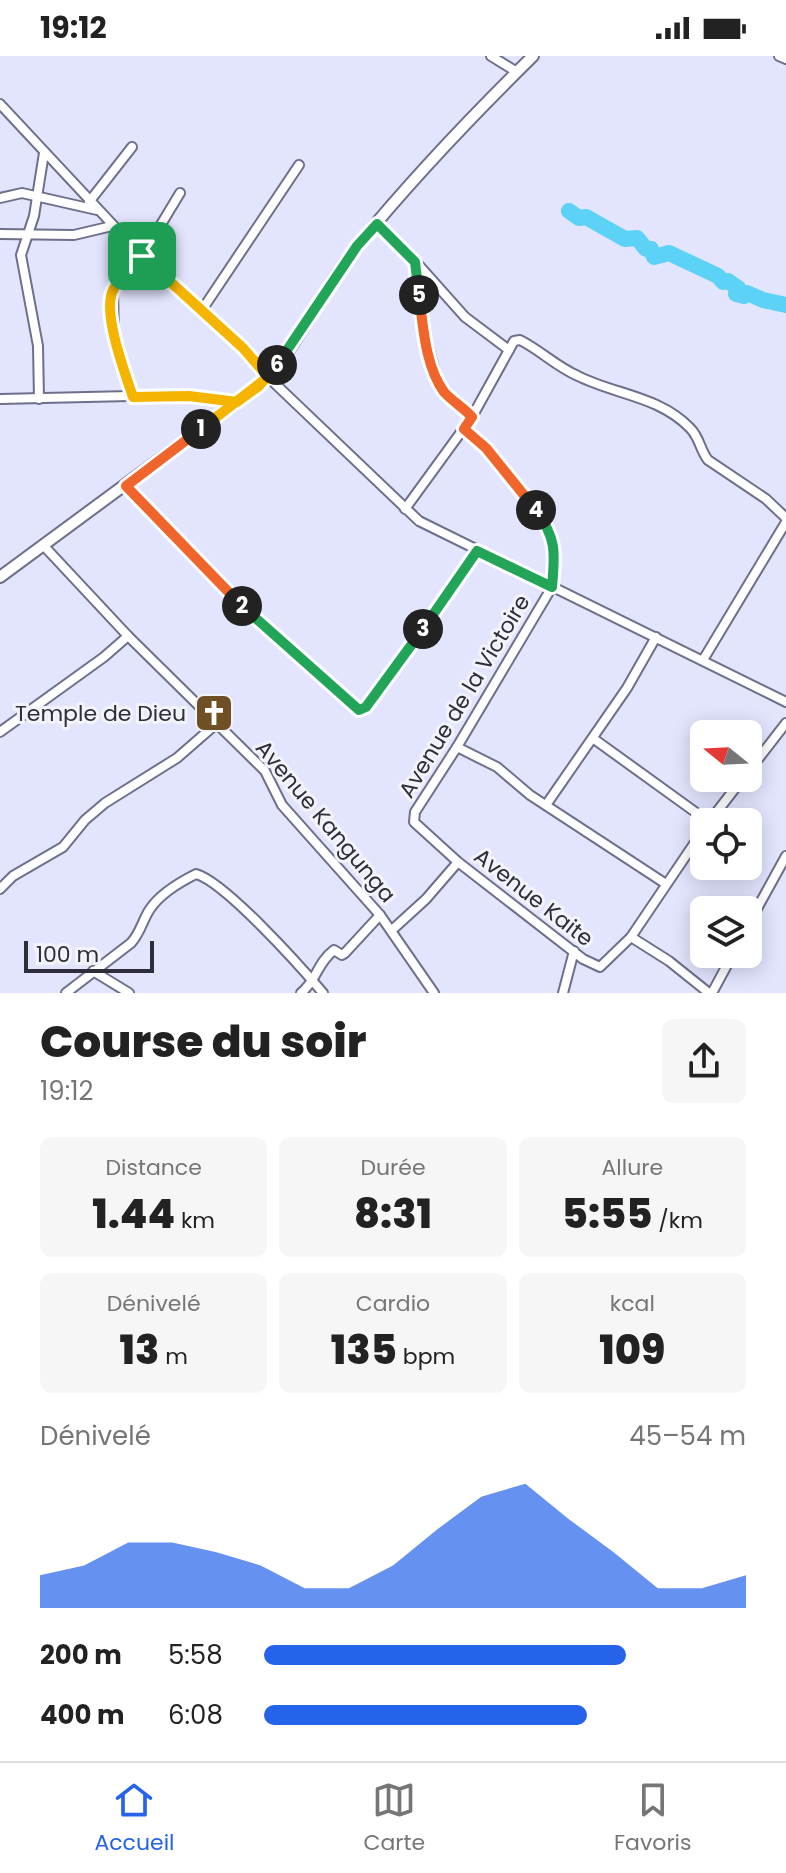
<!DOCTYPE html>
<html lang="fr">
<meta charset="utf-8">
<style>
:root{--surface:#fff;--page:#f6f6f6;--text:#222;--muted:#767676;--line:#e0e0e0;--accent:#2563eb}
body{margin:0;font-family:Poppins,sans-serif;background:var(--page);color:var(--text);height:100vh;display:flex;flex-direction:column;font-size:30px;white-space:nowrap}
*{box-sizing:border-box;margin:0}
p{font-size:26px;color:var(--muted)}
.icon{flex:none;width:44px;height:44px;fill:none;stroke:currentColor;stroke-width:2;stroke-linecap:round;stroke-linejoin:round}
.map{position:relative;height:937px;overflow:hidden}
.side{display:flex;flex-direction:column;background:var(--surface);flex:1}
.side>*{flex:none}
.needle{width:52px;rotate:288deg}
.buttons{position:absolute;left:690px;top:664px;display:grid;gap:16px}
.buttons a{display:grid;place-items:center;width:72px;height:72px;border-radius:12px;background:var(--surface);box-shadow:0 4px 20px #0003;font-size:40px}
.scale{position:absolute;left:24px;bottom:20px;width:130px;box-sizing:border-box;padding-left:8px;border:4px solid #2d2e3a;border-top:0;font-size:22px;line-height:28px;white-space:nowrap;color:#2d2e3a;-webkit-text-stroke:6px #f3f4fa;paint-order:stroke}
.pin{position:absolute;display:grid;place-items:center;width:68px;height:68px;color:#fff;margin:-34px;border-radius:16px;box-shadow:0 4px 12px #0006}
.km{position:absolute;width:40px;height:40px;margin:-20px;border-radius:50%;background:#222;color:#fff;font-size:22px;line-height:40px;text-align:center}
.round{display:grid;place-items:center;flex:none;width:84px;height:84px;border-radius:12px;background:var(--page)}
.summary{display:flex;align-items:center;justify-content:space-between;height:136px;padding:0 40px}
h1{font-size:44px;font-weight:800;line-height:60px}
.stats{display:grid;grid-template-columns:repeat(3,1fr);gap:12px;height:136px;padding:8px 40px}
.stats div{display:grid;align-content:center;border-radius:12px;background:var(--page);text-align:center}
.stats b{font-size:40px;font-weight:800}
.stats small{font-size:22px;font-weight:400}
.stats p{font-size:22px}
.chart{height:224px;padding:16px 40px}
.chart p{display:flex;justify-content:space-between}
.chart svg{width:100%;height:144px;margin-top:8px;fill:var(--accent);opacity:.7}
ul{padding:0 40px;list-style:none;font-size:26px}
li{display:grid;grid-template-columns:128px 96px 1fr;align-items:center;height:60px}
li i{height:20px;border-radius:10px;background:var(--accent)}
.status{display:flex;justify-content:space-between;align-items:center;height:56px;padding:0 40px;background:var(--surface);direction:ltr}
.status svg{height:22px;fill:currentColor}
.tabs{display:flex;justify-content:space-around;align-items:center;height:112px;border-top:2px solid var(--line);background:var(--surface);font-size:22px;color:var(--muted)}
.tabs a{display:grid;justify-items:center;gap:4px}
.tabs .selected{color:var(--accent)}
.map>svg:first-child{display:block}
</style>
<div class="status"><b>19:12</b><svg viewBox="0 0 49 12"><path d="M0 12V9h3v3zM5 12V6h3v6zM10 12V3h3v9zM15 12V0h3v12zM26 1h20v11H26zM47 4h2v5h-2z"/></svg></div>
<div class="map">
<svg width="786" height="937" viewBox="0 0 786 937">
<rect width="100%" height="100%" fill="#e3e5ff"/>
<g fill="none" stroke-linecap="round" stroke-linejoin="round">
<path stroke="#5cd3f6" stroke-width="16" d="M 569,155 L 579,162 L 586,161 L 625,183 L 637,182 L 646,193 L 651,193 L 654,201 L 669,197 L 718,220 L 723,226 L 728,225 L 738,232 L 736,238 L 744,240 L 747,237 L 763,244 L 786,249"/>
<g stroke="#6d6f8b" stroke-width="12">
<g id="minor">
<path d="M 491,0 L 517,16"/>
<path d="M 779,0 L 786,3"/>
<path d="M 0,48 L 142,200 L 243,292 L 268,321 L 419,465 L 786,646"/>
<path d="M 0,142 L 22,137 L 97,154"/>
<path d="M 89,146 L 132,91"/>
<path d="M 377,168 L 415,206 L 425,281 L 437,322 L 446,338 L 472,361 L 405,453"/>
<path d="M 0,178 L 74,179 L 112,170"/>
<path d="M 416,206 L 465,261 L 509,294"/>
<path d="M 202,254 L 299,109"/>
<path d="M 133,341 L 114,279 L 113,234 L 142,200 L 180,137"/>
<path d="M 0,343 L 173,339 L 237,346"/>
<path d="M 39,343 L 38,290 L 21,199 L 34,160 L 44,97"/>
<path d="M 472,361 L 514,285 L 520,284 C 540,294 557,311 578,320 C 616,339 659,340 690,372 C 700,382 700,394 708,404 L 766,443 L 786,462"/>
<path d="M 464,373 L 486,392 L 548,471 L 555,493 L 552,531 L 457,691 L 415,756 L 414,766 L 458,806 L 583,903 L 600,911 L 631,881 L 704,773"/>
<path d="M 126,430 L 231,539 L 359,654 L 366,651 L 399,608 L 477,495"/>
<path d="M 43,489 L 128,580 L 265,715 L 282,749 L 380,859 L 434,937"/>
<path d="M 703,604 L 786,466"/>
<path d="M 0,676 L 104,601 L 128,580"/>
<path d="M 594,683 L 709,766"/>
<path d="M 457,691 L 497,711 L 530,739 L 666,828"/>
<path d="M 748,716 L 786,667"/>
<path d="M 546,749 L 627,632 L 656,581"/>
<path d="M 709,766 L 743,722"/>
<path d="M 0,833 L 13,820 L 63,791 L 85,764 L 105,747 L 177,702 L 216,668"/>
<path d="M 748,869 L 786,800"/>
<path d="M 392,874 L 426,843 L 458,806"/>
<path d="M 631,881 L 669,905 L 709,937"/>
<path d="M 93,915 L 129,937"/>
<path d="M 66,937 L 131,887 C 141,876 142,865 150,853 C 160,838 180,826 196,818 C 225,826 301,911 323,937"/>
<path d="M 301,937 C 317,924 317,907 334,894 L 342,899 L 345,897 L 380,859"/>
<path d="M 563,937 L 574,895"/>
<path d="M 712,937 L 733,898"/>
</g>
</g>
<g stroke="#6d6f8b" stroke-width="14">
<path id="tertiary" d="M 0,521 L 259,330 C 300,289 321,234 358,189 C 412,123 472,60 533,0"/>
</g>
<use href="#minor" stroke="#fff" stroke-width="8"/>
<use href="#tertiary" stroke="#fff" stroke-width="10"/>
</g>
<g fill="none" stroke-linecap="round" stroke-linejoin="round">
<g stroke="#fff" stroke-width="16">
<path id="split-1" d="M 142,200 L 243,292 L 268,321 L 201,373"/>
</g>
<g stroke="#fff" stroke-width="16">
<path id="split-2" d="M 201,373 L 126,430 L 242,550"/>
</g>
<g stroke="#fff" stroke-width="16">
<path id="split-3" d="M 242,550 L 359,654 L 366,651 L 423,573"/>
</g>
<g stroke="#fff" stroke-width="16">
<path id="split-4" d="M 423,573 L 477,495 L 552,531 C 555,496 557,484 536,454"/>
</g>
<g stroke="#fff" stroke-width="16">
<path id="split-5" d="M 419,239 C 423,269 425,310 444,336 C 452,345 464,352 472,361 L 464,373 L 486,392 L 536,454"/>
</g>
<g stroke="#fff" stroke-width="16">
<path id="split-6" d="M 277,309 L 357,190 L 377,168 L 415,206 L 419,239"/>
</g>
<g stroke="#fff" stroke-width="16">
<path id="split-7" d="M 142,200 C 133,210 119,222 113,234 C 102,257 125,317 133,341 L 189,340 L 237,346 L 259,330 L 277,309"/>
</g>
<use href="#split-1" stroke="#f5b400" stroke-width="10"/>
<use href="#split-2" stroke="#f0652b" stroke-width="10"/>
<use href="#split-3" stroke="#22a559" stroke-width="10"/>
<use href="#split-4" stroke="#22a559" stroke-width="10"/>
<use href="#split-5" stroke="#f0652b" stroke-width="10"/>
<use href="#split-6" stroke="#22a559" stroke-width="10"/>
<use href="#split-7" stroke="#f5b400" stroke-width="10"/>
</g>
<defs>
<g id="church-square" transform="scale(2)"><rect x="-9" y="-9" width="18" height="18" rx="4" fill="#6e5024" stroke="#f3f4fa"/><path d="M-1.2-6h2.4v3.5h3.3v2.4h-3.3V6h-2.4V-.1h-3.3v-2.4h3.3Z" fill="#fff"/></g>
</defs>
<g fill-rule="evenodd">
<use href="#church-square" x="214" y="657"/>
</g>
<g text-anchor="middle" stroke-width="6" stroke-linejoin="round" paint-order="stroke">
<g font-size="22" fill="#2d2e3a" stroke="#f3f4fa">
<text transform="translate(464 640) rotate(-59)" y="8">Avenue de la Victoire</text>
<text transform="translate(326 765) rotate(50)" y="8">Avenue Kangunga</text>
<text transform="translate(534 841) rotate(38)" y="8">Avenue Kaite</text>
</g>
<g font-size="22" fill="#2d2e3a" stroke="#f3f4fa" text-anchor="end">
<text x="186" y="665">Temple de Dieu</text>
</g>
</g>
</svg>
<div class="buttons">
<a><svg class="needle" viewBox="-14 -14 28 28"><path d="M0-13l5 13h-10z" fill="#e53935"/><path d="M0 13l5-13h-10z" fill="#767676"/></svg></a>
<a><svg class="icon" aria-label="locate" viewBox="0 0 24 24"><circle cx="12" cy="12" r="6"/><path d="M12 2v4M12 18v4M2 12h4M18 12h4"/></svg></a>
<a><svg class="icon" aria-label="layers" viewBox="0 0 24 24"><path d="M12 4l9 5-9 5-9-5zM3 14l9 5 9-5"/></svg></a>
</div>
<div class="scale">100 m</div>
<div class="pin" style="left:142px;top:200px;background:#1e9e55"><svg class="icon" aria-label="arrive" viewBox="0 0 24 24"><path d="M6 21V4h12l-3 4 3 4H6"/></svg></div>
<b class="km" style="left:201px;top:373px">1</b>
<b class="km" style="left:242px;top:550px">2</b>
<b class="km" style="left:423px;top:573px">3</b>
<b class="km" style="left:536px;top:454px">4</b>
<b class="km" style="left:419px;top:239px">5</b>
<b class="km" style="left:277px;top:309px">6</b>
</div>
<section class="side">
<div class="summary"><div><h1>Course du soir</h1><p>19:12</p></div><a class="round"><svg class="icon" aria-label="share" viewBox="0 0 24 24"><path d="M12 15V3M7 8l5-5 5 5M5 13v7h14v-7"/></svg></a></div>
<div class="stats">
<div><p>Distance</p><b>1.44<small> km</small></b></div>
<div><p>Durée</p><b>8:31</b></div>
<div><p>Allure</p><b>5:55<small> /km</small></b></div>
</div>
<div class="stats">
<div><p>Dénivelé</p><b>13<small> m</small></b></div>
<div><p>Cardio</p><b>135<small> bpm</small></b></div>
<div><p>kcal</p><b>109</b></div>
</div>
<div class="chart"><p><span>Dénivelé</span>45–54 m</p>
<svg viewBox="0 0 160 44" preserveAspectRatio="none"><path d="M0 44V34L10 31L20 24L30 24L40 27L50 31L60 38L70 38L80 31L90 20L100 10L110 6L120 17L130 27L140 38L150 38L160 34V44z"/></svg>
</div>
<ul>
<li><b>200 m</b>5:58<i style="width:75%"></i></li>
<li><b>400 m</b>6:08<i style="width:67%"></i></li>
</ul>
</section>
<nav class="tabs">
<a class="selected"><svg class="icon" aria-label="home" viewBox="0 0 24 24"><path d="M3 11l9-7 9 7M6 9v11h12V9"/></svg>Accueil</a>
<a><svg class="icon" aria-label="map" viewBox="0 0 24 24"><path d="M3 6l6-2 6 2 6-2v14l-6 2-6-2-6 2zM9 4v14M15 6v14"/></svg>Carte</a>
<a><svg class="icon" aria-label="saved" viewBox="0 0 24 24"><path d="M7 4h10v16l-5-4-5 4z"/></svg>Favoris</a>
</nav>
